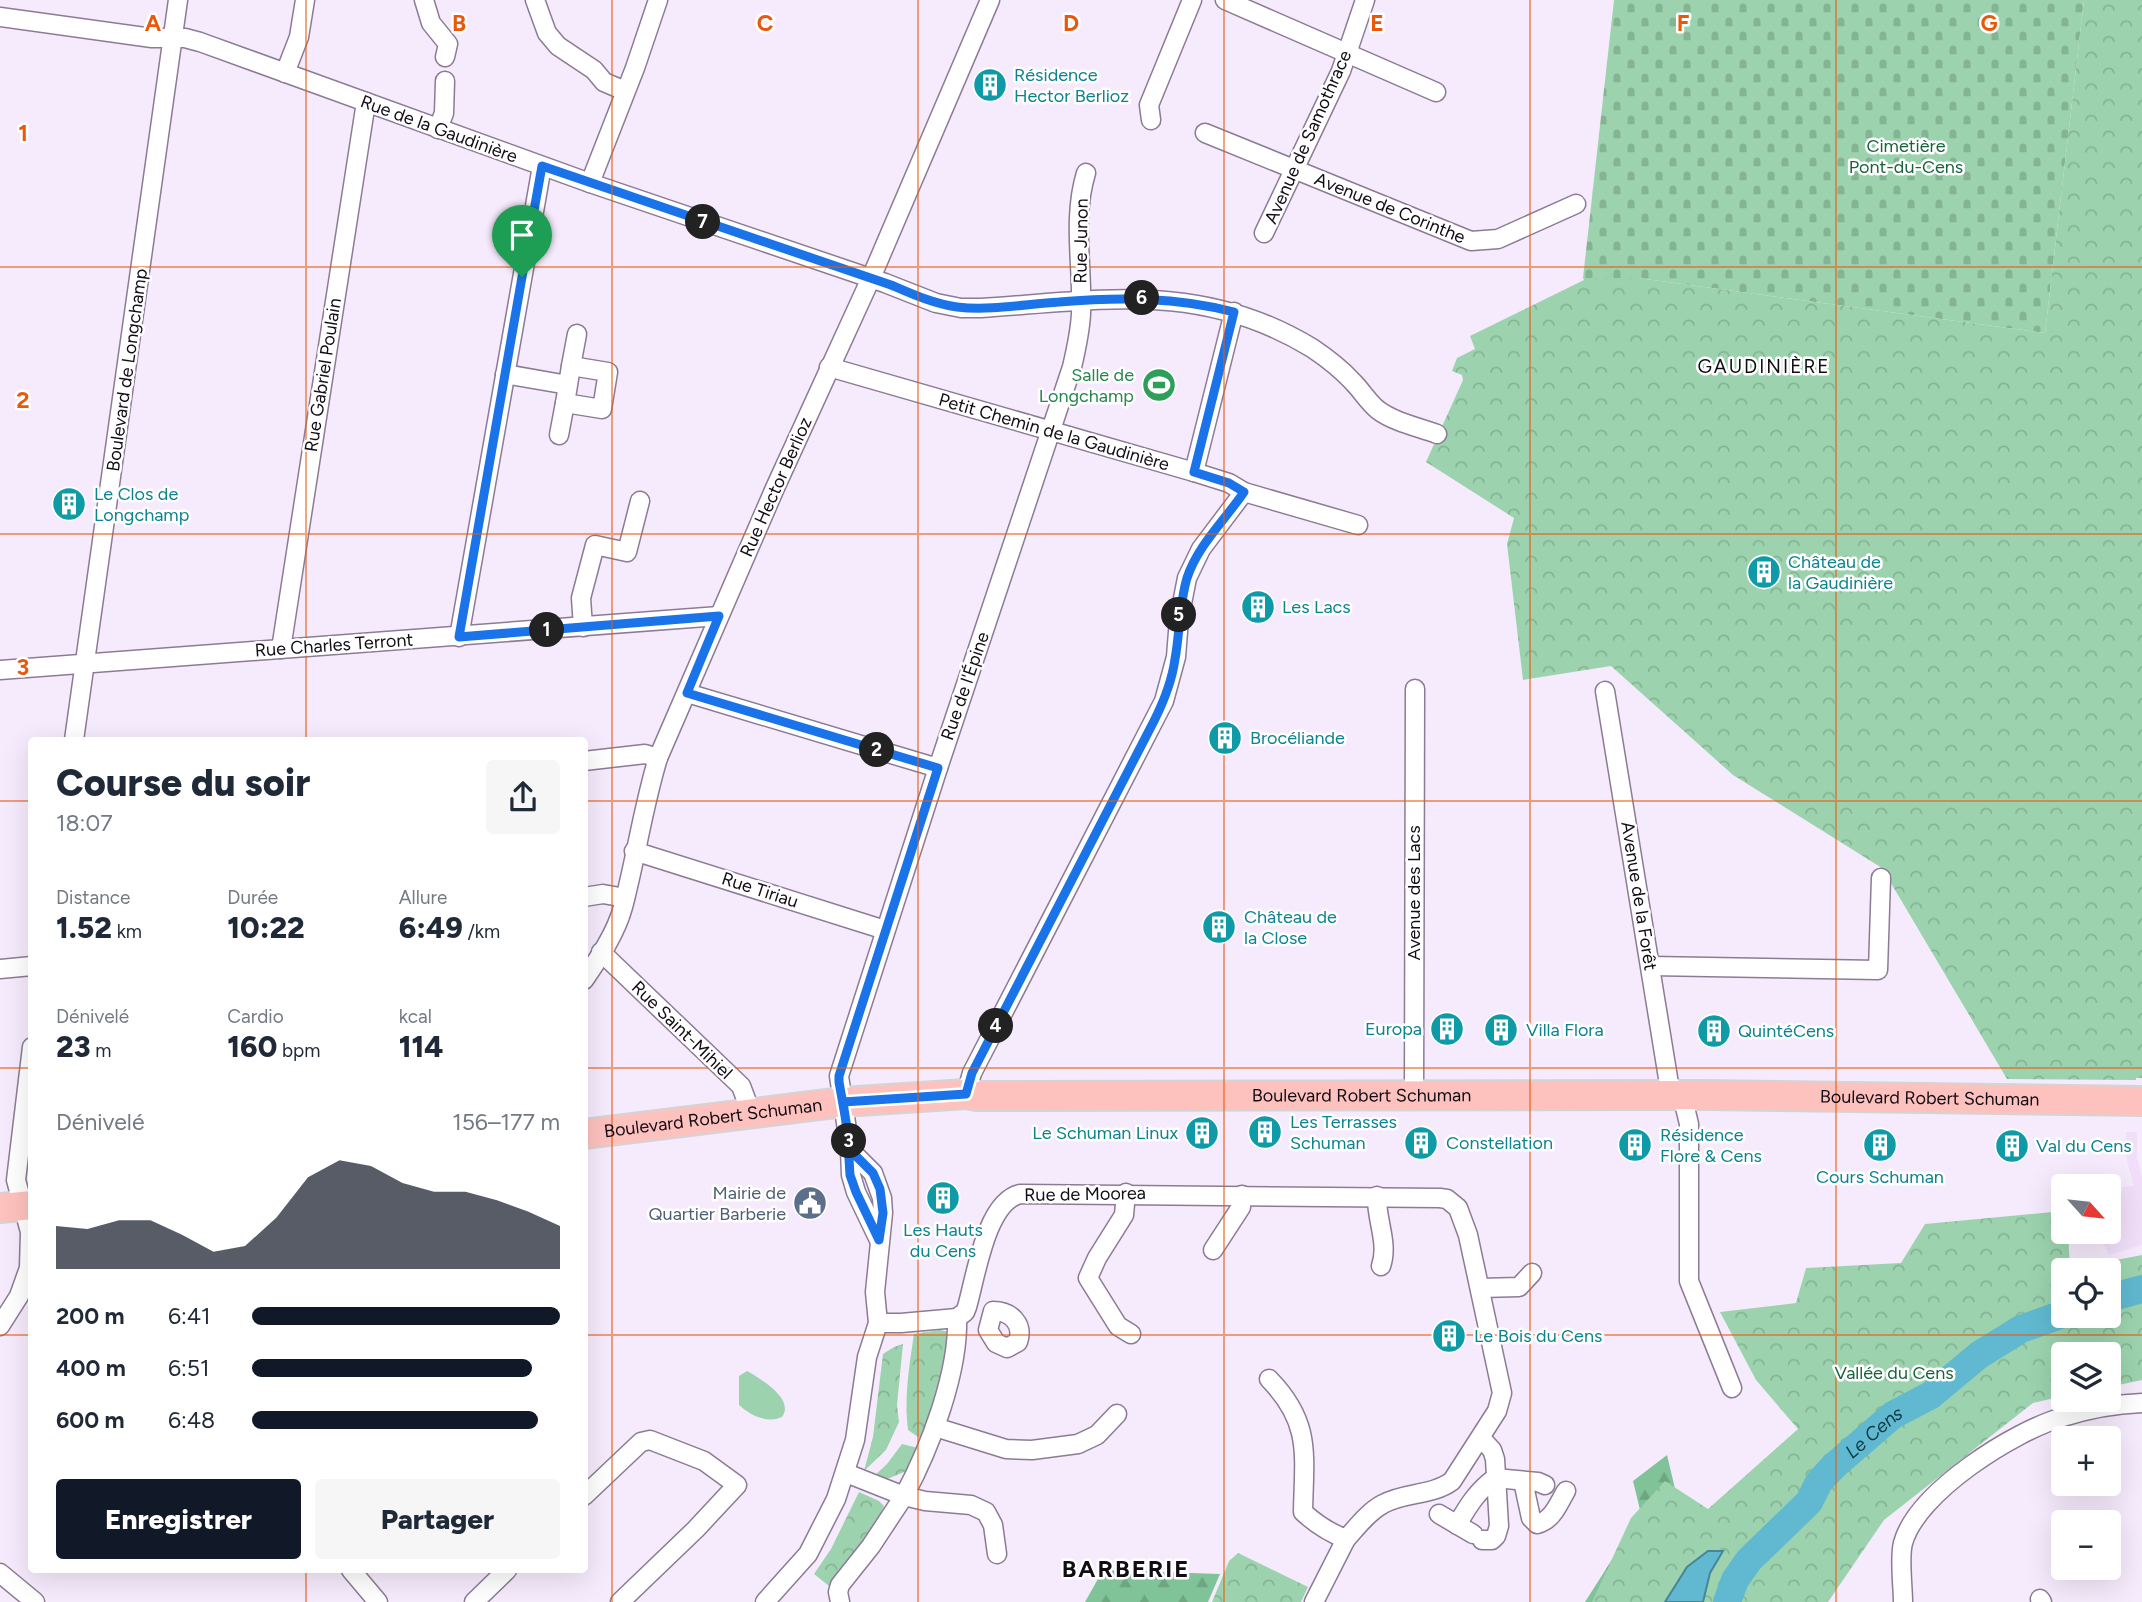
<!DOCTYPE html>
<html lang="fr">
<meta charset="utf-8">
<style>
:root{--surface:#fff;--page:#f6f6f7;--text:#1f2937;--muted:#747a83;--accent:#111827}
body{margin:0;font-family:Figtree,sans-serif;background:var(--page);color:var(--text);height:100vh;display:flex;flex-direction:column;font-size:26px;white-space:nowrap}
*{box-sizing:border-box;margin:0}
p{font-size:23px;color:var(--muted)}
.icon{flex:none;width:38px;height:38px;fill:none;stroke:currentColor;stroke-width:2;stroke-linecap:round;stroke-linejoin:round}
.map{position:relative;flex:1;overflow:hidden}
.details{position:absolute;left:28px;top:737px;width:560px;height:836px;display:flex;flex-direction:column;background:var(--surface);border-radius:7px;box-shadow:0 7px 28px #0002}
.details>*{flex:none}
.needle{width:46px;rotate:117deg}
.fabs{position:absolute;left:2051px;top:1174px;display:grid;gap:14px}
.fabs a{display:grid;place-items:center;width:70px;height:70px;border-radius:7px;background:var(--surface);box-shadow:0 7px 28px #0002;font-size:35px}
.pin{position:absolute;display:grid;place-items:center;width:60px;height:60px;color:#fff;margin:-72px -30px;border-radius:50% 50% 50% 0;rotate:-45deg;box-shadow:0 0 7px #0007}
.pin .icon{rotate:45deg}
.km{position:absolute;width:35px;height:35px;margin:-18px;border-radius:50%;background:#222;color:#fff;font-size:19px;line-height:35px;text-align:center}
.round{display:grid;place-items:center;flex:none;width:74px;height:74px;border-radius:7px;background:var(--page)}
.overview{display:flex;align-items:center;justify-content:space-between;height:119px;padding:0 28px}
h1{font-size:38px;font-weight:800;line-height:52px}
.stats{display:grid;grid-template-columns:repeat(3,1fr);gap:10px;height:119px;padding:7px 28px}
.stats div{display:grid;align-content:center}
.stats b{font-size:30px;font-weight:800}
.stats small{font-size:19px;font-weight:400}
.stats p{font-size:19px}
.chart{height:196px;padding:14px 28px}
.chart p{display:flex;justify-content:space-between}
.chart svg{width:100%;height:126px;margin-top:7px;fill:var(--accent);opacity:.7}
.button{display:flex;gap:14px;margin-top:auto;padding:14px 28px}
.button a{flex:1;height:80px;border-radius:7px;background:var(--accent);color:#fff;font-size:28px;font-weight:800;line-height:80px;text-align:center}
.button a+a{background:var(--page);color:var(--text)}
ul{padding:0 28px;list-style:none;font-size:23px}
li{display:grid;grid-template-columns:112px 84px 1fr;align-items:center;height:52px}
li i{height:18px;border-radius:9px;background:var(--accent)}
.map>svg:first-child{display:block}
</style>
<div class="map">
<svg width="2142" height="1602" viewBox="0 0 2142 1602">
<defs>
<pattern id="forest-firs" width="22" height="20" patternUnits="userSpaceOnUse" patternTransform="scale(1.75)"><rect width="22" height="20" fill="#81c398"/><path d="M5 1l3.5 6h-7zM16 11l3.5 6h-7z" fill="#6ea682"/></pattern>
<pattern id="cemetery-stones" width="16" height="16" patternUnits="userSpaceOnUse" patternTransform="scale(1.75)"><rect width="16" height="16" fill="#9cd3ae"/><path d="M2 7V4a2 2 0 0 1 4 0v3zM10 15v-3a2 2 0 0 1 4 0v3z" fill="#85b495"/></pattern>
<pattern id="park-crowns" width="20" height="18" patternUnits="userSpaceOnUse" patternTransform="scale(1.75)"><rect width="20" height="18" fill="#9cd3ae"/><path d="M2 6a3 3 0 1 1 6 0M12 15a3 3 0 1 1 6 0" fill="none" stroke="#85b495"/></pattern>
</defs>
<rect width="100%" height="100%" fill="#f6ebfc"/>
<path fill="#f1dffa" d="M 2126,1132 L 2137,1132 L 2137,1157 L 2142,1176 L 2142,1245 L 2109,1255 L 2098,1232 L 2109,1232 L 2109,1193 L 2122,1191 L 2122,1187 L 2134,1186 L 2127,1161 Z"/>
<path fill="#9cd3ae" d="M 747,1371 C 761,1379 795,1399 782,1417 C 767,1424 750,1415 739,1405 L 739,1376 Z"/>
<g fill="url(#forest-firs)">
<path d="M 1667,1455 L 1683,1522 L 1617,1602 L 1585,1602 L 1641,1514 L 1633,1481 Z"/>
<path d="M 1103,1570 L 1220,1574 L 1208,1602 L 1085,1602 Z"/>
</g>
<path fill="url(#cemetery-stones)" d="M 1614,0 L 2084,0 L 2045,333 L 1638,278 L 1583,278 Z"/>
<g fill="url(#park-crowns)" fill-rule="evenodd">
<path d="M 2084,0 L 2142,0 L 2142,1078 L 2136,1078 L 2136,1080 L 2007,1079 L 1882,868 L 1733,775 L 1611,666 L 1523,680 L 1507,544 L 1514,518 L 1426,462 L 1463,380 L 1462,375 L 1452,371 L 1457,358 L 1475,349 L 1470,336 L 1584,280 L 1583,278 L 1638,278 L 2045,333 Z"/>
<path d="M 2063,1211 L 2063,1232 L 2068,1232 L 2070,1269 L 2142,1255 L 2142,1380 L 2109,1387 L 2109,1354 L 2063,1354 L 2063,1396 L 2033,1403 L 1884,1520 L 1828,1602 L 1592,1602 L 1631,1518 L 1665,1481 L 1708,1509 L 1798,1429 L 1756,1380 L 1720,1312 L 1796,1303 L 1806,1268 L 1901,1263 L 1925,1224 ZM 2063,1270 L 2109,1270 L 2109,1316 L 2063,1316 Z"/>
<path d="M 940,1330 L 949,1332 L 952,1337 L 924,1441 L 908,1430 C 904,1397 909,1367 914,1334 Z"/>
<path d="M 903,1344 L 897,1405 L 899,1422 L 886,1450 L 864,1471 L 873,1437 L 883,1354 L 894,1347 Z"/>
<path d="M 902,1444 L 922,1449 L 914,1468 L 880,1482 L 872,1478 L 887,1464 Z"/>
<path d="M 859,1492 L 879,1501 L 884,1506 L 879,1518 L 829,1586 L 814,1574 L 831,1549 Z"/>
<path d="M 1238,1553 L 1308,1587 L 1301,1602 L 1212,1602 L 1229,1561 Z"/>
</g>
<path fill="#60b9d1" stroke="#498599" stroke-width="2" d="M 1708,1551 L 1723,1551 L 1710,1573 L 1703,1602 L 1665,1602 L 1687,1567 Z"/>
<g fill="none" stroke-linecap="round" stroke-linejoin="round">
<g stroke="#60b9d1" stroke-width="28">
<path d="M 2109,1298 L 2142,1289"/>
<path id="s1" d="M 1727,1602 L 1735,1580 L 1749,1560 L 1809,1502 L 1819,1482 L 1834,1466 L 1893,1415 L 1931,1395 L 1979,1355 L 2021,1329 L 2063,1314"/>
</g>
<g stroke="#8c7b94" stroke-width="21">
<g id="street">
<path d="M 424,0 L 431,23 L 448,44 L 445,57"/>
<path d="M 535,0 L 547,33 L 558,46 L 594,70 L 604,82 L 625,91"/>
<path d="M 1225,0 L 1436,92"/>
<path d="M 0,17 L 152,38 L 185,38 L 200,42 L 590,183 L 885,283 L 936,303 L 961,308 L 981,308 C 1102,300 1202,281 1312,348 C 1327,358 1341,369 1353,382 C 1362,391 1368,402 1378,410 C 1394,422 1418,427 1437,434"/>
<path d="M 285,73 L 299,37 L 305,0"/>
<path d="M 1151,120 L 1149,105 L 1192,0"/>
<path d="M 438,129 L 444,113 L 445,81"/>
<path d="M 1205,133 L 1471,241 L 1498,239 L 1576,204"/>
<path d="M 590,183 L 635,68 L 658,0"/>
<path d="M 1264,233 L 1341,71 L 1365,0"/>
<path d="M 571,366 L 577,334"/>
<path d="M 829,367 L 1194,472 L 1229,483 L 1244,492 L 1358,525"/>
<path d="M 505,374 L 568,385 L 565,403 L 602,409 L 608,372 L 571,366 L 568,385"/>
<path d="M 559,435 L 565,403"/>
<path d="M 1194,472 L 1234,312"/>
<path d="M 583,627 L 581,598 L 595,545 L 627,552 L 640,501"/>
<path d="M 459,637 L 542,166"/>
<path d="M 281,649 L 366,102"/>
<path d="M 0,670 L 719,616"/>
<path d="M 1605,691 L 1669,1084 L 1682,1095 L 1689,1124 L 1689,1281 L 1732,1388"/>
<path d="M 687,693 L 938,768"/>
<path d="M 74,740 L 178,0"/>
<path d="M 584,761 L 645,754 L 658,758"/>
<path d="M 634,851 L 885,930"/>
<path d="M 584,897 L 603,894 L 625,898"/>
<path d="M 601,952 L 741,1086 L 752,1115"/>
<path d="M 1651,966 L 1878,970 L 1881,878"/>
<path d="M 0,969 L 32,966"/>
<path d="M 584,980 C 599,958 616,933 623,907 C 636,858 643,807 658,758 L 775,488 L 871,278 L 990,0"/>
<path d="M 966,1094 L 972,1073 L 1164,701 L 1176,657 L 1179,619 L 1187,578 L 1201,549 L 1244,492"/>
<path d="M 1414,1096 L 1415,689"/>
<path d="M 1126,1193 L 1124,1215 L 1097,1258 L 1088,1278 L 1118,1326 L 1131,1334"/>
<path d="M 1377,1196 C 1376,1220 1389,1243 1381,1266"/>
<path d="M 879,1240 L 856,1192 L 851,1175 L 850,1150 L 839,1076 L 938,768 L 1072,367 C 1076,350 1080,331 1081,314 C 1083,266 1072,219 1086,173"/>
<path d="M 1213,1250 L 1241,1207 L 1242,1195"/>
<path d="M 1480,1288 L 1519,1287 L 1532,1273"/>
<path d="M 993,1311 C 1011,1311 1024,1324 1018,1342 L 1007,1348 L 996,1343 L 988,1330 Z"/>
<path d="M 957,1318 L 965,1312 L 967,1307 C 976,1276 986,1202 1020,1194 L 1440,1198 L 1447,1199 L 1458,1208 L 1468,1235 L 1502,1393 L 1497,1411 L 1452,1481 C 1432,1496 1404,1492 1383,1504 C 1368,1512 1357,1527 1346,1539 C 1330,1533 1316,1524 1303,1512 C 1304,1455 1312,1423 1269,1379"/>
<path d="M 878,1323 L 901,1323 L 957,1318"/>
<path d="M 0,1326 L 19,1296 L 29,1268 L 30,1232 L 16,1180 L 32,1047"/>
<path d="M 935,1427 L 1006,1449 L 1032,1450 L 1078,1444 L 1097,1435 L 1117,1414"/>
<path d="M 1481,1438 L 1492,1450 L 1495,1459 L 1499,1526 L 1496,1536 L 1492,1540 L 1482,1540"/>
<path d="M 846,1473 L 904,1496 C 930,1448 959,1372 957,1318"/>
<path d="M 1523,1481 L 1531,1518 L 1537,1524 C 1553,1520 1558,1504 1566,1491"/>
<path d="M 584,1496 L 641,1442 L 650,1440 L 704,1461 L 737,1485 L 696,1529 L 620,1602"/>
<path d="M 1439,1514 L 1473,1534"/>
<path d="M 1457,1525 C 1468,1506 1477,1491 1495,1478 L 1538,1482 L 1545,1485"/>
<path d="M 351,1570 L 378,1602"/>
<path d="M 0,1573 L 35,1602"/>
<path d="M 2040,1599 L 2042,1602"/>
<path d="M 474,1602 L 507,1570"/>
<path d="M 765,1602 L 808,1554 L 836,1499 L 855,1440 L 867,1357 L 878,1323 L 875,1292 L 883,1213 L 882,1198 L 873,1173 L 850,1150"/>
<path d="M 840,1602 L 838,1592 L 840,1585 L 871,1546 L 904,1496 L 925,1501 L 971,1505 L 986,1512 L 993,1525 L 997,1554"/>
<path d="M 1314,1602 L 1346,1539"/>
<path d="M 1903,1602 C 1903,1586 1899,1558 1903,1543 C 1917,1492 2014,1431 2063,1417 C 2088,1409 2116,1404 2142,1403"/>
</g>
</g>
<g stroke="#d4d3d5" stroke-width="32">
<g id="primary">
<path id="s2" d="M 584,1134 L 843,1102 L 966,1094 L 977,1096 L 1706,1095 L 2142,1101"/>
<path d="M 0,1208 L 32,1205"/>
</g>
</g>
<use href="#street" stroke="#fff" stroke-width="18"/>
<use href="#primary" stroke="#fec2be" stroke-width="28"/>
</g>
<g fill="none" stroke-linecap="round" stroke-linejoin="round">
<g stroke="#fff" stroke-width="14">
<path id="route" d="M 522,277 L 459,637 L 719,616 L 687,693 L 938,768 L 839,1076 L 839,1082 L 847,1127 L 850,1175 L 856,1192 L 879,1240 L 883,1213 L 880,1189 L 873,1173 L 850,1150 L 843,1102 L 966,1094 L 972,1073 L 1154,721 C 1164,701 1172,681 1175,659 C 1180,632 1179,605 1187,578 C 1198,545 1225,520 1244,492 L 1229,483 L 1194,472 L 1234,312 C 1176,297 1119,297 1059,302 C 1026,304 990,311 957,307 C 934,304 912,294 891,285 L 542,166 L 522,277"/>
</g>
<use href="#route" stroke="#1a73e8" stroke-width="9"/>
</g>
<path fill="none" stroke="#e8590c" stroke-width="2" stroke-opacity="0.55" d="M 306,0 L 306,740M 612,0 L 612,1602M 918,0 L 918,1602M 1224,0 L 1224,1602M 1530,0 L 1530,1602M 1836,0 L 1836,1602M 0,267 L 2142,267M 0,534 L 2142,534M 0,801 L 32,801M 584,801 L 2142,801M 0,1068 L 32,1068M 584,1068 L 2142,1068M 0,1335 L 32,1335M 584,1335 L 2142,1335M 306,1570 L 306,1602"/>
<defs>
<g id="building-disc" transform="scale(1.75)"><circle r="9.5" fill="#0f9aa8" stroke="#fff"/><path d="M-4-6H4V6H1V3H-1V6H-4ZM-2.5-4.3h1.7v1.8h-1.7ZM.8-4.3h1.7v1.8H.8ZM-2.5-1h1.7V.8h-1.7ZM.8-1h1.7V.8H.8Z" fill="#fff"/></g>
<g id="stadium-disc" transform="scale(1.75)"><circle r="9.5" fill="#2e9e5b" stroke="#fff"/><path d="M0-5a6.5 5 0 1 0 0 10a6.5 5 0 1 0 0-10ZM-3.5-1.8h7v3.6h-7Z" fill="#fff"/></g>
<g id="civic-disc" transform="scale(1.75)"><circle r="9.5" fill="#5c6f8a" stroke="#fff"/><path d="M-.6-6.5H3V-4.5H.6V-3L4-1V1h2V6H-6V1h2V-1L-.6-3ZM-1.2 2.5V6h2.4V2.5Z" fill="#fff"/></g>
</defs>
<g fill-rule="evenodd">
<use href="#building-disc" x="990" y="85"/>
<use href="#stadium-disc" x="1159" y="385"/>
<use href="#building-disc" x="69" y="504"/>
<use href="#building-disc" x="1764" y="572"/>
<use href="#building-disc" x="1258" y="607"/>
<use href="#building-disc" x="1225" y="738"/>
<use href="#building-disc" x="1219" y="927"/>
<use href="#building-disc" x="1447" y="1029"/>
<use href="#building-disc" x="1501" y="1030"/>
<use href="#building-disc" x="1714" y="1031"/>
<use href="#building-disc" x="1265" y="1132"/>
<use href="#building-disc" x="1202" y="1133"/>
<use href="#building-disc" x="1421" y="1143"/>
<use href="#building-disc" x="1635" y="1145"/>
<use href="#building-disc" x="1880" y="1145"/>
<use href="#building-disc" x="2012" y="1146"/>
<use href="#building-disc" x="943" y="1198"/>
<use href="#civic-disc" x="810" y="1203"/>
<use href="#building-disc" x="1449" y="1336"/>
</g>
<g text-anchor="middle" stroke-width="5" stroke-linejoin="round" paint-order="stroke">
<g font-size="18" fill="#0d838f" stroke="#fff" text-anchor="start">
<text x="1014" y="81">Résidence<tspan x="1014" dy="21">Hector Berlioz</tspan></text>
<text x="94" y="500">Le Clos de<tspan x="94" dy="21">Longchamp</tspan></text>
<text x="1788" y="568">Château de<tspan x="1788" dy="21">la Gaudinière</tspan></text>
<text x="1282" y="613">Les Lacs</text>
<text x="1250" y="744">Brocéliande</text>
<text x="1244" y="923">Château de<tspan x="1244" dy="21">la Close</tspan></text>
<text x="1422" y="1035" text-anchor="end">Europa</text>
<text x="1526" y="1036">Villa Flora</text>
<text x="1738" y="1037">QuintéCens</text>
<text x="1290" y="1128">Les Terrasses<tspan x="1290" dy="21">Schuman</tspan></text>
<text x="1178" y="1139" text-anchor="end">Le Schuman Linux</text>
<text x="1660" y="1141">Résidence<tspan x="1660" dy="21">Flore &amp; Cens</tspan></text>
<text x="1446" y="1149">Constellation</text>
<text x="2036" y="1152">Val du Cens</text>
<text x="1880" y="1183" text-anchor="middle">Cours Schuman</text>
<text x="943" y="1236" text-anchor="middle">Les Hauts<tspan x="943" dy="21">du Cens</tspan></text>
<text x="1474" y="1342">Le Bois du Cens</text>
</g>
<g font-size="18" fill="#120c15" stroke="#fff">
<text transform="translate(439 129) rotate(20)" y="6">Rue de la Gaudinière</text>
<text transform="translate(1308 137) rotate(-66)" y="6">Avenue de Samothrace</text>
<text transform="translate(1390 208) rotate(22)" y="6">Avenue de Corinthe</text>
<text transform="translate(1081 241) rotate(-89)" y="6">Rue Junon</text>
<text transform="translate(127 370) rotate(-82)" y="6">Boulevard de Longchamp</text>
<text transform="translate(323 375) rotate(-81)" y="6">Rue Gabriel Poulain</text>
<text transform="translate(1054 432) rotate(16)" y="6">Petit Chemin de la Gaudinière</text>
<text transform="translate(776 487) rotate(-66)" y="6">Rue Hector Berlioz</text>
<text transform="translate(334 645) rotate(-4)" y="6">Rue Charles Terront</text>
<text transform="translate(965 686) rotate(-71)" y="6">Rue de l'Épine</text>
<text transform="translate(760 890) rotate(18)" y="6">Rue Tiriau</text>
<text transform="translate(1414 893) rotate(-90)" y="6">Avenue des Lacs</text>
<text transform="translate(1639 896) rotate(81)" y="6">Avenue de la Forêt</text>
<text transform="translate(682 1030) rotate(44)" y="6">Rue Saint-Mihiel</text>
<text dy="6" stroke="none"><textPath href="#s2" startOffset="780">Boulevard Robert Schuman</textPath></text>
<text dy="6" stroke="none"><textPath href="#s2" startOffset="1348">Boulevard Robert Schuman</textPath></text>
<text dy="6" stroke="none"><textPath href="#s2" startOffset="130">Boulevard Robert Schuman</textPath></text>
<text transform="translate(1085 1194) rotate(-1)" y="6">Rue de Moorea</text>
</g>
<g font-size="18" fill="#18633b" stroke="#fff">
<text x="1906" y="152">Cimetière<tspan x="1906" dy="21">Pont-du-Cens</tspan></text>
<text x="1894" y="1379">Vallée du Cens</text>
</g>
<g font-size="18" fill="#27864d" stroke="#fff" text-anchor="end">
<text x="1134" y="381">Salle de<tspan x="1134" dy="21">Longchamp</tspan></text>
</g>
<g font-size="18" fill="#4e5e75" stroke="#fff" text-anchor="end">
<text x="786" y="1199">Mairie de<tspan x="786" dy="21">Quartier Barberie</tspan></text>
</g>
<g font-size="19" letter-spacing="2" fill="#120c15" stroke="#fff">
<text x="1764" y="373">GAUDINIÈRE</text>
</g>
<g font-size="19" font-style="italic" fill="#103a45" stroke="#fff">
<text dy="7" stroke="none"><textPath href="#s1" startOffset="228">Le Cens</textPath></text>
</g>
<g font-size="24" font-weight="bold" letter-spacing="2" fill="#120c15" stroke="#fff">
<text x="1126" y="1577">BARBERIE</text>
</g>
</g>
<g font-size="23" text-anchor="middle" font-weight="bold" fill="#e8590c" stroke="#fff" stroke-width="5" stroke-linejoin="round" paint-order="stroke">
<text x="153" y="31">A</text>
<text x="459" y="31">B</text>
<text x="765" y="31">C</text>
<text x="1071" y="31">D</text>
<text x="1377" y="31">E</text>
<text x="1683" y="31">F</text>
<text x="1989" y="31">G</text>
<text x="23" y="141">1</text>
<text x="23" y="408">2</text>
<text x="23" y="675">3</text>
</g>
</svg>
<div class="fabs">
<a><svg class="needle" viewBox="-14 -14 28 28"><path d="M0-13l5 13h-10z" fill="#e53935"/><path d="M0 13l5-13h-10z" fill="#747a83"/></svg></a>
<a><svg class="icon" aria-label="locate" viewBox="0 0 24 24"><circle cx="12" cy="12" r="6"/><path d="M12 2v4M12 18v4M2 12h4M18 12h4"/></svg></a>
<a><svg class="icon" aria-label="layers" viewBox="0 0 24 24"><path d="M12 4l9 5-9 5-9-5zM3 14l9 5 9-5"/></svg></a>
<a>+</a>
<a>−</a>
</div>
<div class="pin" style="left:522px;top:277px;background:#1e9e55"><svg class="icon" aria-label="arrive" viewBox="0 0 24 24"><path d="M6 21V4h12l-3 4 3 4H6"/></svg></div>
<b class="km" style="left:547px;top:630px">1</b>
<b class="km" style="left:877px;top:750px">2</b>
<b class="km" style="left:849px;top:1141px">3</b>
<b class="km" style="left:996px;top:1026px">4</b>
<b class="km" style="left:1179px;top:615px">5</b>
<b class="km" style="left:1142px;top:298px">6</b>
<b class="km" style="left:703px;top:222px">7</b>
<section class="details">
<div class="overview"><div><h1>Course du soir</h1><p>18:07</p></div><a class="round"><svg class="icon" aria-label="share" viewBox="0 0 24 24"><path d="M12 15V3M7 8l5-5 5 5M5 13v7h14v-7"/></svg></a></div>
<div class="stats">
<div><p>Distance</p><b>1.52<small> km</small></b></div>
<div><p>Durée</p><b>10:22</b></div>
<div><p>Allure</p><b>6:49<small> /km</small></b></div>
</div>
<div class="stats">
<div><p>Dénivelé</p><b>23<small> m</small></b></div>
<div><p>Cardio</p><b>160<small> bpm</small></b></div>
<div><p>kcal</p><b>114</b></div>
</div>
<div class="chart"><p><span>Dénivelé</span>156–177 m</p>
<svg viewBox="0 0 160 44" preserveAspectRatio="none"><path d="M0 44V29L10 30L20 27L30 27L40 32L50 38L60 36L70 26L80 12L90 6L100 8L110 14L120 17L130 17L140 20L150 24L160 29V44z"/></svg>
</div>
<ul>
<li><b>200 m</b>6:41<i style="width:100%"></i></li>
<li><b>400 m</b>6:51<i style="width:91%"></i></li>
<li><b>600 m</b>6:48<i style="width:93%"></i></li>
</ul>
<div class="button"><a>Enregistrer</a><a>Partager</a></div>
</section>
</div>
